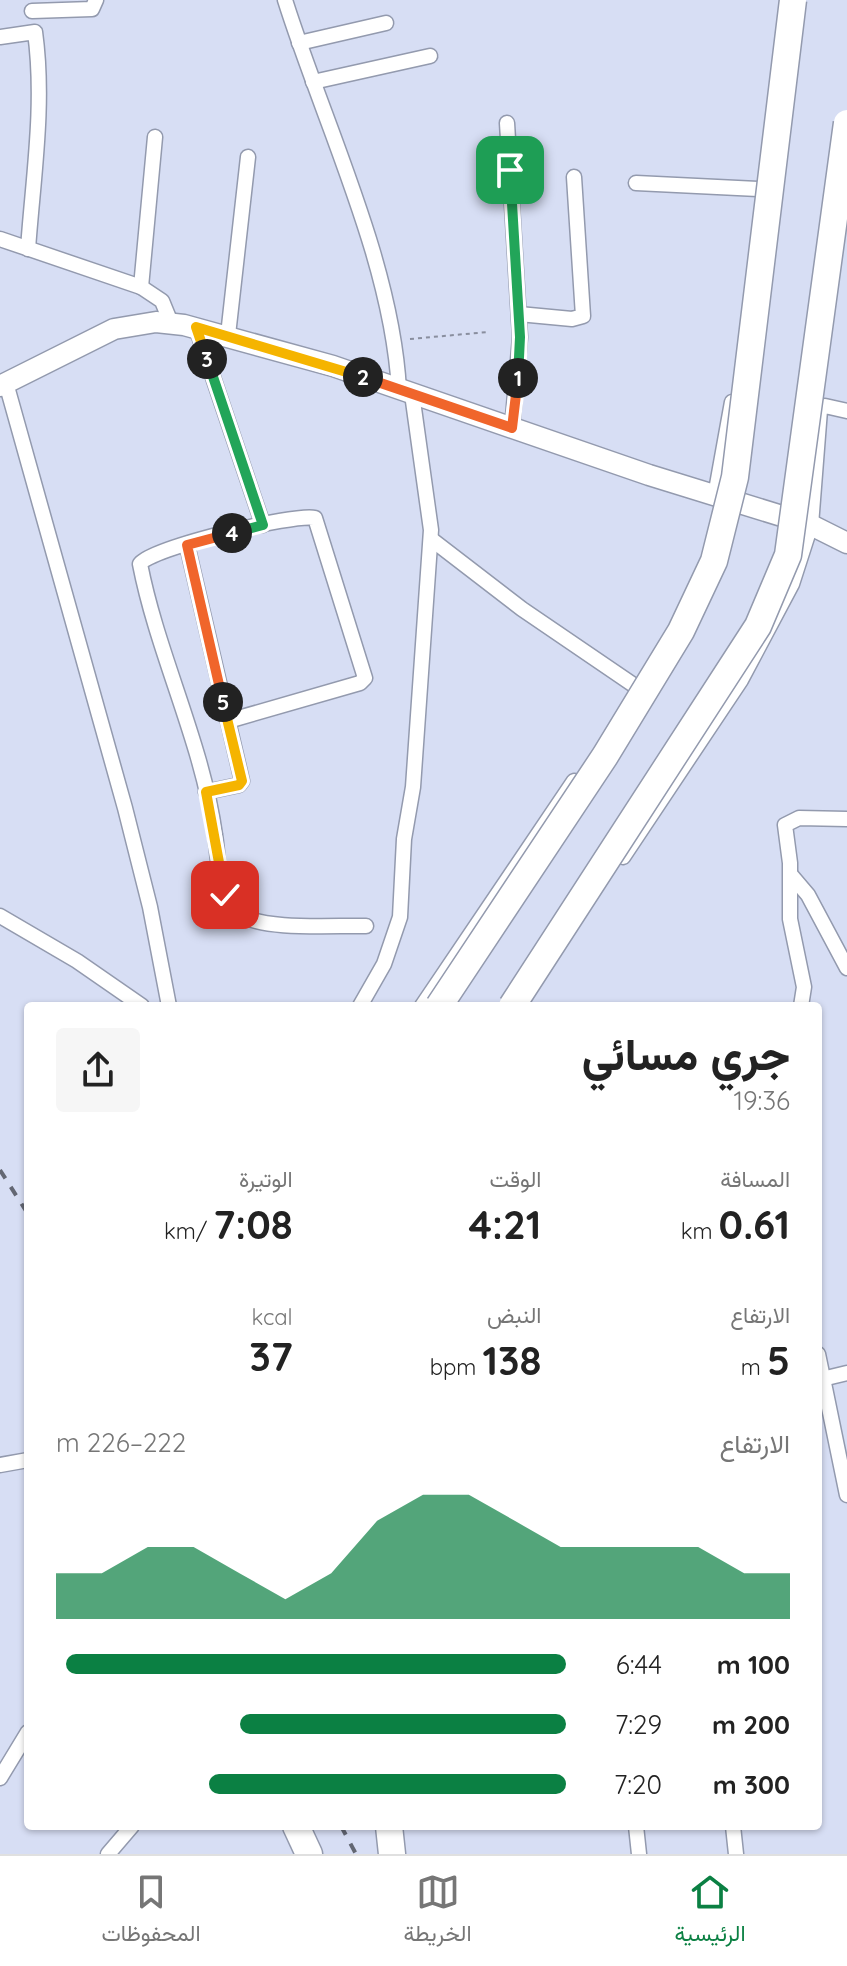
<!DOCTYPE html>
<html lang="ar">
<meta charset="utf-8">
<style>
:root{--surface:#fff;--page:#f6f6f6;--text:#222;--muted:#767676;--line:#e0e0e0;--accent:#0b8043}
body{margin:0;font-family:Quicksand,Vazirmatn,sans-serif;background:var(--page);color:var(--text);direction:rtl;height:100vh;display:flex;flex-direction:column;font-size:30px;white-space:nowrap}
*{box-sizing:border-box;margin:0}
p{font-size:26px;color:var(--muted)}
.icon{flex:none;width:44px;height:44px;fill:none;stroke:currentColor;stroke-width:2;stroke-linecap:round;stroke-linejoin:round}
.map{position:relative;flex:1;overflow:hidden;direction:ltr}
.drawer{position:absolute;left:24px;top:1002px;width:798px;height:828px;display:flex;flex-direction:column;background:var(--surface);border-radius:8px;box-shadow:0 2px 6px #0004;direction:rtl}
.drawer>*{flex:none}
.pin{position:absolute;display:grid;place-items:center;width:68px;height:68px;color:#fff;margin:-34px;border-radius:16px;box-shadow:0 4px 12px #0006}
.km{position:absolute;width:40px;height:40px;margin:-20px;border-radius:50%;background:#222;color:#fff;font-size:22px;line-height:40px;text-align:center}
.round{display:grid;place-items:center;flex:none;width:84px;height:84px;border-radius:8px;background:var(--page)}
.head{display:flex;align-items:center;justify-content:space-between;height:136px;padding:0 32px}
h1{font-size:44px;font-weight:800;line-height:60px}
.metrics{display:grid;grid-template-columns:repeat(3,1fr);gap:12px;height:136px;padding:8px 32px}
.metrics div{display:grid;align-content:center}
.metrics b{font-size:40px;font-weight:800}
.metrics small{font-size:22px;font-weight:400}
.metrics p{font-size:22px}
.chart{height:224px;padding:16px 32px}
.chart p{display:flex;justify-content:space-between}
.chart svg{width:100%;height:144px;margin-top:8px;fill:var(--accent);opacity:.7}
ul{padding:0 32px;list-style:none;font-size:26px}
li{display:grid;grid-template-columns:128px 96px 1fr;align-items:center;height:60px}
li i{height:20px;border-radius:10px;background:var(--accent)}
.dock{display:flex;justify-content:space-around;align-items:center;height:112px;border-top:2px solid var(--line);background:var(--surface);font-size:22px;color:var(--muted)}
.dock a{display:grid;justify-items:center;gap:4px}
.dock .active{color:var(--accent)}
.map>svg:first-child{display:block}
</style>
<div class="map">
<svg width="847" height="1854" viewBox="0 0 847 1854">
<rect width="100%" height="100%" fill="#d7def4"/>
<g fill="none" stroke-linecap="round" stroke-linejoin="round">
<g stroke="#939aae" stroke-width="17">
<g id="street">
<path d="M 285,0 C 324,124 392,261 399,390"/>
<path d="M 32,11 L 92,9 L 96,0"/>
<path d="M 0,37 L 35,32 C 45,104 33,178 28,249"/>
<path d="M 299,43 L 386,23"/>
<path d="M 313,82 L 430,56"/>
<path d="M 507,123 L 520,337 L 512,428"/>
<path d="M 636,183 L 758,189"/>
<path d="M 0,239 L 141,287 L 162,301 L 171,323"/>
<path d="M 141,287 L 155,137"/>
<path d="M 519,314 L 572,319 L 583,316 L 574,177"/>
<path d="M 196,327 L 263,525"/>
<path d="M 228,335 L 248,157"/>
<path d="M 6,383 L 125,808 L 150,907 L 169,1006"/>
<path d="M 715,496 L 732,402"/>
<path d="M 431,539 L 522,609 L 635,686"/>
<path d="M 187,545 L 242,781 L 239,785 L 206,792"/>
<path d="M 228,721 L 360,683 L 365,678 L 315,518 C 294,513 148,549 140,564 C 158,656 202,741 215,835 C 219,859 217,898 239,914 C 263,931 336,925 366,926"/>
<path d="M 623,857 L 741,680 L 792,584 L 811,525 L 820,410 L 825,406 L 847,411"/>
<path d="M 791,875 L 808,895 L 847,968"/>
<path d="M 0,916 L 77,961 L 142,1006"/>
<path d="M 360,1006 L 384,964 L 400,917 L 404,839 L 413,787 L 431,530 L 412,394"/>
<path d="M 422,1006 L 574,781"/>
<path d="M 801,1006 L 804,987 L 790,919 L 790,863 L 785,825 L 799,818 L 847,819"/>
<path d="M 818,1354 L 847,1495"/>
<path d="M 818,1380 L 847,1373"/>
<path d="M 0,1465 L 28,1460"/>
<path d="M 0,1778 L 28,1732"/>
<path d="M 636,1826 L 639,1854"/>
<path d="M 733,1826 L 736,1854"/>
<path d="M 108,1854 L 132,1826"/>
</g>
</g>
<g stroke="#939aae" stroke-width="23">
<path id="secondary" d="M 0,386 L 114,329 L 156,322 L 184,325 L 333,366 L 649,475 L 811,525 L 847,543"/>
</g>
<g stroke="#939aae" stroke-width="29">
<g id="highway">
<path d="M 296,1826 L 309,1854"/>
<path d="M 389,1826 L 392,1854"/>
</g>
</g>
<path stroke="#898e9e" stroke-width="2" stroke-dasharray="4 4" stroke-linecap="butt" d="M 410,339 L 488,332"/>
<use href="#street" stroke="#fff" stroke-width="14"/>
<use href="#secondary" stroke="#fff" stroke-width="20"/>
<use href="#highway" stroke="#fff" stroke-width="26"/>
<g stroke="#636773" stroke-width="4" stroke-dasharray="10 10" stroke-linecap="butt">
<path d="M 0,1170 L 28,1214"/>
<path d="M 341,1826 L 356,1854"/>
</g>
<g stroke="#939aae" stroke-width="29" stroke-linecap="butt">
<g id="highway-bridge">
<path d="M 439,1006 L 605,756 L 681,631 L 714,561 L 735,477 L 793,0"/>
<path d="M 512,1006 L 758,626 L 788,555 L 847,123"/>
</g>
</g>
<use href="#highway-bridge" stroke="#fff" stroke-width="26"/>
</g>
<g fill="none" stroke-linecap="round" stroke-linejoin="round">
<g stroke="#fff" stroke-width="16">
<path id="split-1" d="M 510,170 L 520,337 L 518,378"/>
</g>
<g stroke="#fff" stroke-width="16">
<path id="split-2" d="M 363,377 L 512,428 L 518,378"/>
</g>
<g stroke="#fff" stroke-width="16">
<path id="split-3" d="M 207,359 L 196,327 L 363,377"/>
</g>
<g stroke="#fff" stroke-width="16">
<path id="split-4" d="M 207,359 L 263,525 L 232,533"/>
</g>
<g stroke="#fff" stroke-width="16">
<path id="split-5" d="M 223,702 L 187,545 L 232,533"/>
</g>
<g stroke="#fff" stroke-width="16">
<path id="split-6" d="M 223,702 L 242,781 L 239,785 L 206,792 L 225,895"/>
</g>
<use href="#split-1" stroke="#22a559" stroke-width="10"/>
<use href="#split-2" stroke="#f0652b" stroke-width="10"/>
<use href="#split-3" stroke="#f5b400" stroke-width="10"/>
<use href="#split-4" stroke="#22a559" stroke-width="10"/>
<use href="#split-5" stroke="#f0652b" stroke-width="10"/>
<use href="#split-6" stroke="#f5b400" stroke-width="10"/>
</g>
</svg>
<div class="pin" style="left:510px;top:170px;background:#1e9e55"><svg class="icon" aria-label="arrive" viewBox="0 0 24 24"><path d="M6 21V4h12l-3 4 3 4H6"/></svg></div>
<div class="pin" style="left:225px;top:895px;background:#d93025"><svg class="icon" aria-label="check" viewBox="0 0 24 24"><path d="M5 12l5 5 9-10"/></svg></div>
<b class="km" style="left:518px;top:378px">1</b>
<b class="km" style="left:363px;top:377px">2</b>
<b class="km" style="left:207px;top:359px">3</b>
<b class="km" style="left:232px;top:533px">4</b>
<b class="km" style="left:223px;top:702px">5</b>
<section class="drawer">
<div class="head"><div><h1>جري مسائي</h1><p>19:36</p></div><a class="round"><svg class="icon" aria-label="share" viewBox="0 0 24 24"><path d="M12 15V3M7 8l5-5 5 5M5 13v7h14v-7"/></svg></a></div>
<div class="metrics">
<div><p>المسافة</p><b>0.61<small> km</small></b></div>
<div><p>الوقت</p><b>4:21</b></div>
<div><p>الوتيرة</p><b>7:08<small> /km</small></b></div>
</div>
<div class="metrics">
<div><p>الارتفاع</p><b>5<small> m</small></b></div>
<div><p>النبض</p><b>138<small> bpm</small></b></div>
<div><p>kcal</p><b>37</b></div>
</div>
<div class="chart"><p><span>الارتفاع</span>222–226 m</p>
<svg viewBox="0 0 160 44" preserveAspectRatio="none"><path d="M0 44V30L10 30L20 22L30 22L40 30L50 38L60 30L70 14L80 6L90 6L100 14L110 22L120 22L130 22L140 22L150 30L160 30V44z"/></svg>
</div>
<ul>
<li><b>100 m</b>6:44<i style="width:98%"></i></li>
<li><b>200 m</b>7:29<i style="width:64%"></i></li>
<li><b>300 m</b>7:20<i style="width:70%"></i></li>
</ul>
</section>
</div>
<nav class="dock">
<a class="active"><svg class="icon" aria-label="home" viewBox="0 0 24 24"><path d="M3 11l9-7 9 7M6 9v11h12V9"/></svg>الرئيسية</a>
<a><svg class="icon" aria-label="map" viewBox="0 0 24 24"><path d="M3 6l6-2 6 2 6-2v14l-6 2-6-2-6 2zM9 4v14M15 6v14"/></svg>الخريطة</a>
<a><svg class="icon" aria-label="saved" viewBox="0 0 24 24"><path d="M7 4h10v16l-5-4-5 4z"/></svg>المحفوظات</a>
</nav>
